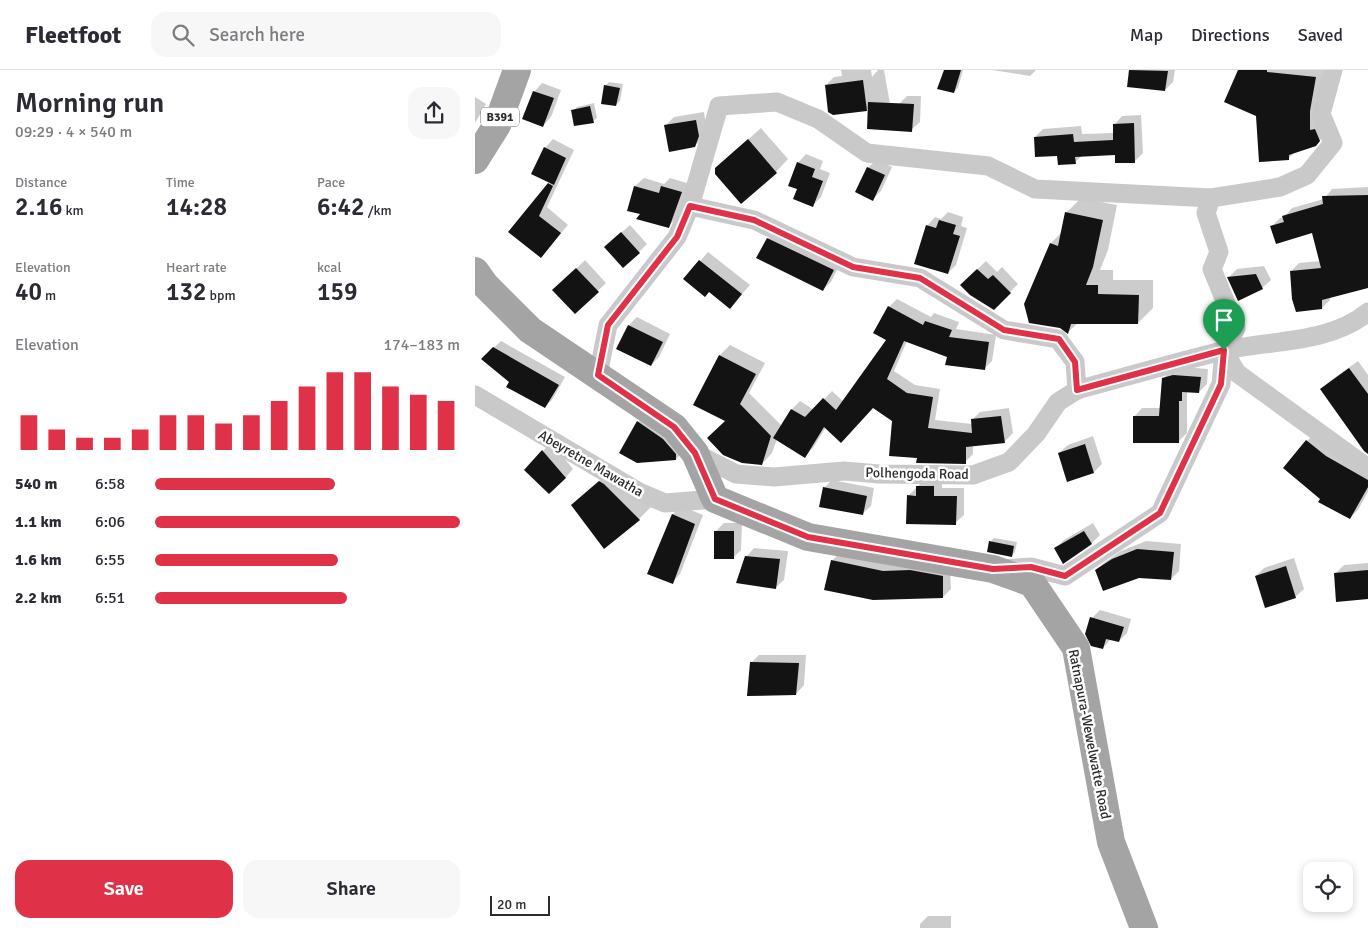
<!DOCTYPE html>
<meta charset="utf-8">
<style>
:root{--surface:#fff;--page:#f7f7f7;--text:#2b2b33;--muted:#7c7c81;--line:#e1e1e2;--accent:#df3248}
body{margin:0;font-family:Signika,sans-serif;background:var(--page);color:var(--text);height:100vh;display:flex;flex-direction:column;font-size:19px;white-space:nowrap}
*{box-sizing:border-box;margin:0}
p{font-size:16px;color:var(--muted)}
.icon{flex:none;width:28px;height:28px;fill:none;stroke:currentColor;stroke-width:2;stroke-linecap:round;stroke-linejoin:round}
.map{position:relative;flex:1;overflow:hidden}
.sheet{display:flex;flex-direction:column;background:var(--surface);width:475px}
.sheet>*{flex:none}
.fabs{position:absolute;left:828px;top:792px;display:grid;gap:10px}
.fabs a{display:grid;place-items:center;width:50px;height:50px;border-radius:10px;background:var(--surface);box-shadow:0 2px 8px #0003;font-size:25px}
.scale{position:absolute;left:15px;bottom:12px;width:60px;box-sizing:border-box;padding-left:5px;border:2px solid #2c2c2c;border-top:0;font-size:14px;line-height:18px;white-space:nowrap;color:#2c2c2c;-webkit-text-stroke:4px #fff;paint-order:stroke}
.pin{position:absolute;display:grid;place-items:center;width:42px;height:42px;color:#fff;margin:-51px -21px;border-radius:50% 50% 50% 0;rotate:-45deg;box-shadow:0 0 5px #0007}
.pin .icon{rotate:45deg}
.round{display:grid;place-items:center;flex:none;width:52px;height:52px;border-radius:15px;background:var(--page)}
.summary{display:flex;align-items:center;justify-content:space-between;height:85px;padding:0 15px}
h1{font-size:28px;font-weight:600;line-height:38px}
.figures{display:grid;grid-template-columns:repeat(3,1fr);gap:8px;height:85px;padding:5px 15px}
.figures div{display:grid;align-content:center}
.figures b{font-size:25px;font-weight:600}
.figures small{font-size:14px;font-weight:400}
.figures p{font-size:14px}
.chart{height:140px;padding:10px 15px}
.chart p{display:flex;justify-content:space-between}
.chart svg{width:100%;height:90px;margin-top:5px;stroke:var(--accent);stroke-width:6}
.button{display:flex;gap:10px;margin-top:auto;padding:10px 15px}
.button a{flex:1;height:58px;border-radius:15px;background:var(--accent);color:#fff;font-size:20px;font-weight:600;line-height:58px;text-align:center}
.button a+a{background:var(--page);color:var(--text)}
ul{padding:0 15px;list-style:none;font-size:16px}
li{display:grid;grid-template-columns:80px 60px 1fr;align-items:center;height:38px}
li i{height:12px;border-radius:6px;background:var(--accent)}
header{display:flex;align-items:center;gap:30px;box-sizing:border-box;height:70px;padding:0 25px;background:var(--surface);border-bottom:1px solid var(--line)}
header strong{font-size:24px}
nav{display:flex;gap:28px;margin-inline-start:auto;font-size:18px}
.search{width:350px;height:45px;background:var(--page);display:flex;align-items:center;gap:12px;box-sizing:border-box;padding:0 18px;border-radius:15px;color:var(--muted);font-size:19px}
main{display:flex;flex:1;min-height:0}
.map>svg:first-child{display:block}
</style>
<header>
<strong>Fleetfoot</strong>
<div class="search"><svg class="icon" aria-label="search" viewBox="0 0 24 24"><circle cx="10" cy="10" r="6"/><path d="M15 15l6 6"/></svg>Search here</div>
<nav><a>Map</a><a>Directions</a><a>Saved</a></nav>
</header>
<main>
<section class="sheet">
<div class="summary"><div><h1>Morning run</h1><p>09:29 · 4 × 540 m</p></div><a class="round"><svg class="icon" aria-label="share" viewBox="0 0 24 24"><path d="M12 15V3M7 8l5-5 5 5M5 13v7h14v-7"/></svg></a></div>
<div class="figures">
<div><p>Distance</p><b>2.16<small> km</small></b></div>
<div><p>Time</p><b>14:28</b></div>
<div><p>Pace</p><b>6:42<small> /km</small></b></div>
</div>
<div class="figures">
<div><p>Elevation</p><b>40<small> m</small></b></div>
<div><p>Heart rate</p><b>132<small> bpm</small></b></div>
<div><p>kcal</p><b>159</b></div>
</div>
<div class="chart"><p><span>Elevation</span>174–183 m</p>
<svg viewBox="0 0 160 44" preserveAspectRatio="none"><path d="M5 44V27M15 44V34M25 44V38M35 44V38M45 44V34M55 44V27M65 44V27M75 44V31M85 44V27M95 44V20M105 44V13M115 44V6M125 44V6M135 44V13M145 44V17M155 44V20"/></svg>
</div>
<ul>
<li><b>540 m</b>6:58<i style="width:59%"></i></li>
<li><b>1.1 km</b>6:06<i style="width:100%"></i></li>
<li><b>1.6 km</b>6:55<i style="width:60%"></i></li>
<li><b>2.2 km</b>6:51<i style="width:63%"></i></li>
</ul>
<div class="button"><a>Save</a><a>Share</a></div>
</section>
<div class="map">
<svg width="893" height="858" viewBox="0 0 893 858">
<rect width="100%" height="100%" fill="#fff"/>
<g fill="#0003">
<path d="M 366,0 L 396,0 L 397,7 L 403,0 L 409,0 L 418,51 L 394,37 L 391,40 L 351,15 L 359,7 L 367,6 Z"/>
<path d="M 470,0 L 488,0 L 483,18 L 479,22 Z"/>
<path d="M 517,0 L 561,0 L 555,6 Z"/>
<path d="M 655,0 L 700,0 L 698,12 L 690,20 L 653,15 Z"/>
<path d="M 764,0 L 848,0 L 842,32 L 849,66 L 841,74 L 821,81 L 813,89 Z"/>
<path d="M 134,12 L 148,14 L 145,31 L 141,35 L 130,16 Z"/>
<path d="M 67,13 L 86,20 L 76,47 L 68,56 L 59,22 Z"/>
<path d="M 432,26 L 446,26 L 445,52 L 436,60 L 424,34 Z"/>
<path d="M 0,27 L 11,34 L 0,53 Z"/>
<path d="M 119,33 L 122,48 L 118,51 L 98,41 L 102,37 Z"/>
<path d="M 229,42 L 231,57 L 228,68 L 220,76 L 191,55 L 199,47 Z"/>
<path d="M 666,45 L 668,83 L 660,91 L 641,84 L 607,86 L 600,92 L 560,67 L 568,59 L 606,56 L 607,64 L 639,63 L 639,55 L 647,46 Z"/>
<path d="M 286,58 L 313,89 L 301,102 L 241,98 Z"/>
<path d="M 78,69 L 99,80 L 72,137 L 93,155 L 66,187 L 35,162 L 76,112 L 58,104 L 70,78 Z"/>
<path d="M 331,84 L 348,91 L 345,99 L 355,103 L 346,127 L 338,135 L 324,119 L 323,93 Z"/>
<path d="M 402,89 L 417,97 L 406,121 L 398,129 L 393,98 Z"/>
<path d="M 169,108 L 189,114 L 195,108 L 215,114 L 201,148 L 193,157 L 167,144 L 160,116 Z"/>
<path d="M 893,117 L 893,208 L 855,227 L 855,230 L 847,238 L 816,201 L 824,193 L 846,191 L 838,162 L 797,156 L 805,148 L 809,147 L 817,138 L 849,129 L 857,119 Z"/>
<path d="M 606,128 L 642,135 L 633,180 L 625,200 L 638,200 L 638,210 L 678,210 L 678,238 L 663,253 L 603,253 L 593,262 L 551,234 L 576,173 L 587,162 L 591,143 Z"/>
<path d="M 473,142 L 488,147 L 486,156 L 492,158 L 481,195 L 473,203 L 452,156 L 460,147 L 466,149 Z"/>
<path d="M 155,155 L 172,174 L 164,182 L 139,169 Z"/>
<path d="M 301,161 L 366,192 L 356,212 L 347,220 L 293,169 Z"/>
<path d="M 233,182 L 275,215 L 255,237 L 234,221 L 210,209 Z"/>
<path d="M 110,190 L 131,213 L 100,243 L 79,221 Z"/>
<path d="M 511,191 L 522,202 L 527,197 L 543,214 L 518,239 L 486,215 Z"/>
<path d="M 789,196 L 796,210 L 787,218 L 754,207 L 762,199 Z"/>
<path d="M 422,229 L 456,247 L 459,243 L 484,252 L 481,259 L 521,265 L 517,291 L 509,299 L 432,271 L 419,301 L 440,315 L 465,319 L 460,350 L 497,354 L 497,350 L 505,342 L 534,338 L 538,363 L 529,372 L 498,375 L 498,384 L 490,392 L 443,387 L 418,350 L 399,336 L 351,357 L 338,378 L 330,386 L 302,369 L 297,383 L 287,394 L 252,351 L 219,334 L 245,285 L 255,275 L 290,293 L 274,323 L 307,356 L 317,339 L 325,331 L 339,340 L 357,321 L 369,332 L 413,270 L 414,237 Z"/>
<path d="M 162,247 L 195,264 L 184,287 L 176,295 L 143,278 L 154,255 Z"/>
<path d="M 26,271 L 90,307 L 77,330 L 69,337 L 35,312 L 8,288 Z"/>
<path d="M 883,291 L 893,305 L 893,339 L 887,340 L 893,341 L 893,365 L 884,372 L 847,319 L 855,311 Z"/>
<path d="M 708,297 L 733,299 L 732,314 L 724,322 L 714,321 L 712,323 L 712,363 L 704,371 L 659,347 L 667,338 L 686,338 L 688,309 L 696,300 Z"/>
<path d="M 172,344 L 209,381 L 201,389 L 146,383 L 163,352 Z"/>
<path d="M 840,363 L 893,397 L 893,422 L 883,440 L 875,448 L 846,428 L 832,371 Z"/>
<path d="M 618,366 L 627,394 L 619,402 L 584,383 L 593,375 Z"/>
<path d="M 76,372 L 98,399 L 90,408 L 51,400 Z"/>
<path d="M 137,400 L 176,437 L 164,449 L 110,423 Z"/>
<path d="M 451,408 L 467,408 L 467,418 L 489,418 L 489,445 L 480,453 L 433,426 Z"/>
<path d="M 357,410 L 399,418 L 396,436 L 387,444 L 349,418 Z"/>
<path d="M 206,436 L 228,445 L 205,504 L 197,513 L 198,444 Z"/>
<path d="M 249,453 L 267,453 L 266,480 L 258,488 L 240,462 Z"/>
<path d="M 618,453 L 625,465 L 617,473 L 581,478 L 589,470 Z"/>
<path d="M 519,468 L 542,472 L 540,482 L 536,486 L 516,471 Z"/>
<path d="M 671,471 L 706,474 L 704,501 L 696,509 L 621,500 L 630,492 L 646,481 Z"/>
<path d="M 279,478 L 313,481 L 309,510 L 300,518 L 271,487 Z"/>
<path d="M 365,482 L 475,498 L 476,519 L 468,527 L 357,491 Z"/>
<path d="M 819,488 L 829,519 L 820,527 L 781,506 L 789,498 Z"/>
<path d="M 893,493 L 893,528 L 862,531 L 860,504 L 869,495 Z"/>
<path d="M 625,540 L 656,549 L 652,563 L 644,571 L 636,569 L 628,578 L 617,548 Z"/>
<path d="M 284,585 L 331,585 L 329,615 L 321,624 L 276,593 Z"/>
<path d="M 453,846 L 476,846 L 476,858 L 445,858 L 445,854 Z"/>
</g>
<g fill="#131313">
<path d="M 469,0 L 486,0 L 479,23 L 462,19 Z"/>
<path d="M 654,0 L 693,1 L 690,21 L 652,17 Z"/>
<path d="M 763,0 L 792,0 L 792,2 L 841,7 L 835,41 L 835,60 L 840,59 L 845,71 L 841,76 L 814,85 L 814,90 L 784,92 L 781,46 L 749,32 Z"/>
<path d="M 388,10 L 392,41 L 358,45 L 353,42 L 350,15 Z"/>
<path d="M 129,15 L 145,18 L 141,36 L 126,34 Z"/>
<path d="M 58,21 L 79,28 L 68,57 L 47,49 Z"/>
<path d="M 393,32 L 439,34 L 437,62 L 392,59 Z"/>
<path d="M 115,36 L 119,53 L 99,56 L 96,40 Z"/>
<path d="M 221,50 L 224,66 L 220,77 L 194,82 L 189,55 Z"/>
<path d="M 659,53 L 660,93 L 640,93 L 640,85 L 600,87 L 601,94 L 583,95 L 582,86 L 560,87 L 559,67 L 598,64 L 599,72 L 638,70 L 638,54 Z"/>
<path d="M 273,69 L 302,103 L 266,134 L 240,104 L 240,98 Z"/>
<path d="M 69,77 L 91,88 L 79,115 L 56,104 Z"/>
<path d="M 322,92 L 340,99 L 337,107 L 348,111 L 338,137 L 318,129 L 322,119 L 313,116 Z"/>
<path d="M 392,97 L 410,105 L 398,131 L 380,122 Z"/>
<path d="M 73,113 L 78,116 L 64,146 L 86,163 L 66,188 L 33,162 Z"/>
<path d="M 159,116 L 184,123 L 186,116 L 207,122 L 194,158 L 161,149 L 165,144 L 152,141 Z"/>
<path d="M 893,125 L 893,218 L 847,230 L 847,239 L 821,242 L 817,229 L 815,201 L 846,198 L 837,163 L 801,174 L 795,156 L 809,152 L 807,146 L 848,134 L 847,126 Z"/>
<path d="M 590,142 L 628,150 L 618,197 L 611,215 L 623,215 L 623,224 L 664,225 L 663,254 L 596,254 L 593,264 L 585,258 L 554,253 L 549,234 L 575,173 L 583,176 Z"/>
<path d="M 464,150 L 481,155 L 478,164 L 485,166 L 473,204 L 439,194 L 451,155 L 461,158 Z"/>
<path d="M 146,162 L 165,183 L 148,198 L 129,177 Z"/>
<path d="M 292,168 L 359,200 L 348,221 L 281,188 Z"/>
<path d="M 224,190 L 267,224 L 255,239 L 234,222 L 230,227 L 208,209 Z"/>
<path d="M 101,198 L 124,222 L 100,244 L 77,220 Z"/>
<path d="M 502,199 L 513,209 L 518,205 L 536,223 L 519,240 L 495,225 L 485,215 Z"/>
<path d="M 781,204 L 788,219 L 763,231 L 752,207 Z"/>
<path d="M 413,236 L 448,255 L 450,251 L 477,260 L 474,267 L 514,272 L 510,300 L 470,295 L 472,287 L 429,271 L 412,309 L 432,323 L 458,327 L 453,358 L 497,363 L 496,349 L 526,346 L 530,373 L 491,377 L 491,394 L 441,393 L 442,388 L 414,386 L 417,351 L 398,338 L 366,373 L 349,357 L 330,388 L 298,368 L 316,339 L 330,347 L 348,328 L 361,340 L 411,270 L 398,263 Z"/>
<path d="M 153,255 L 188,272 L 176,296 L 141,279 Z"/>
<path d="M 18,277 L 84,315 L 70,338 L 31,317 L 34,312 L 6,289 Z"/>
<path d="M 244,285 L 281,304 L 265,334 L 296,366 L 287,395 L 267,393 L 248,385 L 232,368 L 250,351 L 218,335 Z"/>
<path d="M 874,298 L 893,324 L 893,384 L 889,381 L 845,319 Z"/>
<path d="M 698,305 L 726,307 L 724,323 L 707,322 L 707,331 L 704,331 L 704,373 L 658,373 L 658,346 L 684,346 L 687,308 Z"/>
<path d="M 162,351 L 188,369 L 201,384 L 201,390 L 162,393 L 144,383 Z"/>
<path d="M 831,370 L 851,386 L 893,410 L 893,417 L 875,449 L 843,432 L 845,429 L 808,398 Z"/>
<path d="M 610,374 L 619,403 L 592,412 L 583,383 Z"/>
<path d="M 67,380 L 91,408 L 74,424 L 49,400 Z"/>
<path d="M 124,411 L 129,414 L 165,450 L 129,479 L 96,435 Z"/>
<path d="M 441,416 L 459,416 L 459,426 L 482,426 L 481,455 L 431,454 L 432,425 L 441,426 Z"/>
<path d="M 348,417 L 392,426 L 388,445 L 344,437 Z"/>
<path d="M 197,444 L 220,454 L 198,514 L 172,504 Z"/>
<rect x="239" y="461" width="20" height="28"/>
<path d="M 609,461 L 617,474 L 588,494 L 579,478 Z"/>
<path d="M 514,471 L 539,476 L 537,487 L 512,482 Z"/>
<path d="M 662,479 L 699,482 L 696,510 L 664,508 L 628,521 L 620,500 L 637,489 Z"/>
<path d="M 270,486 L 305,489 L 301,519 L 261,513 Z"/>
<path d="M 356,490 L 408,501 L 435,500 L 468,506 L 468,528 L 398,530 L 349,520 Z"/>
<path d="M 811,496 L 821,528 L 790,538 L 780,506 Z"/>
<path d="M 893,500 L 893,529 L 861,532 L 859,503 Z"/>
<path d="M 615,547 L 649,557 L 644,572 L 631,569 L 628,579 L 616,576 L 610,564 Z"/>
<path d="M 275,592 L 324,593 L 321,625 L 272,626 Z"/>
</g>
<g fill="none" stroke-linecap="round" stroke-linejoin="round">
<g stroke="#c9c9c9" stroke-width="19">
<path d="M 215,136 L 279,150 L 378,197 L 445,208 L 529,260 L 583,269 L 600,292 L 602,320"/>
<path d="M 749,281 L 762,303 L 893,398"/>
<path d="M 123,305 L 133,255 L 202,167 L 215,136 L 244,36 L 302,32 L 343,49 L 392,83 L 513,96 L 560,119 L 736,128"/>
<path d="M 0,325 L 164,422 L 190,433 L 240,429"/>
<path d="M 220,383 L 261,404 L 299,407 L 369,401 L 404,404 L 498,405 L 534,392 L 561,364 L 583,332 L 602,320 C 650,307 698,293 747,281 C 793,270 855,274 893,242"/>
<path d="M 528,499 L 556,497 L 590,506 L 685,443 L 746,314 L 749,281 L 761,258 L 737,199 L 744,182 L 731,143 L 736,128 L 805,117 L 832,105 L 858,73 L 846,44 L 858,0"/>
</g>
<g stroke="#a4a4a4" stroke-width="28">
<path d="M 0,90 L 22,55 L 42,0"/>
<path d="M 0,201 L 10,215 L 55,260 L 199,357 L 220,383 L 240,429 L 333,467 L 518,499 L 557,513 L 601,578 L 636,772 L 669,858"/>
</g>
</g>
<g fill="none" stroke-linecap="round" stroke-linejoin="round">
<g stroke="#fff" stroke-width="10">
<path id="route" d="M 215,136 L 279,150 L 378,197 L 445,208 L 529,260 L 584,269 L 600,292 L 602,320 L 749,280 L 746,314 L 685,443 L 590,506 L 556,497 L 518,499 L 333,467 L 240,429 L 220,383 L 199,357 L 123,305 L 133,255 L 202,167 Z"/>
</g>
<use href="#route" stroke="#df3248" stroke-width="6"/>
</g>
<g text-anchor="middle" stroke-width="5" stroke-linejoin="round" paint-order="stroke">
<rect fill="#fff" stroke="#6b6b6b" stroke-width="1" x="6" y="37.5" width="38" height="19" rx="4"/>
<g font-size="12" font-weight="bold" fill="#2c2c2c">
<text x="25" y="51">B391</text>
</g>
<g font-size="14" fill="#2c2c2c" stroke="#fff">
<text transform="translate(116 393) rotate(30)" y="5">Abeyretne Mawatha</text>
<text transform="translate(442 403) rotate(1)" y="5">Polhengoda Road</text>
<text transform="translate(615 664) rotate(79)" y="5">Ratnapura-Wewelwatte Road</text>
</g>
</g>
</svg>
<div class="fabs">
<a><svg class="icon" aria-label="locate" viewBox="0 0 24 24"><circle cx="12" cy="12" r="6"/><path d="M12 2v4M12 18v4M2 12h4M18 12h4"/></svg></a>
</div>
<div class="scale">20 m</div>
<div class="pin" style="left:749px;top:280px;background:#1e9e55"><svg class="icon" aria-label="arrive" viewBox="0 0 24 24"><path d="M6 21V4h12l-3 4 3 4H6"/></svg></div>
</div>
</main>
